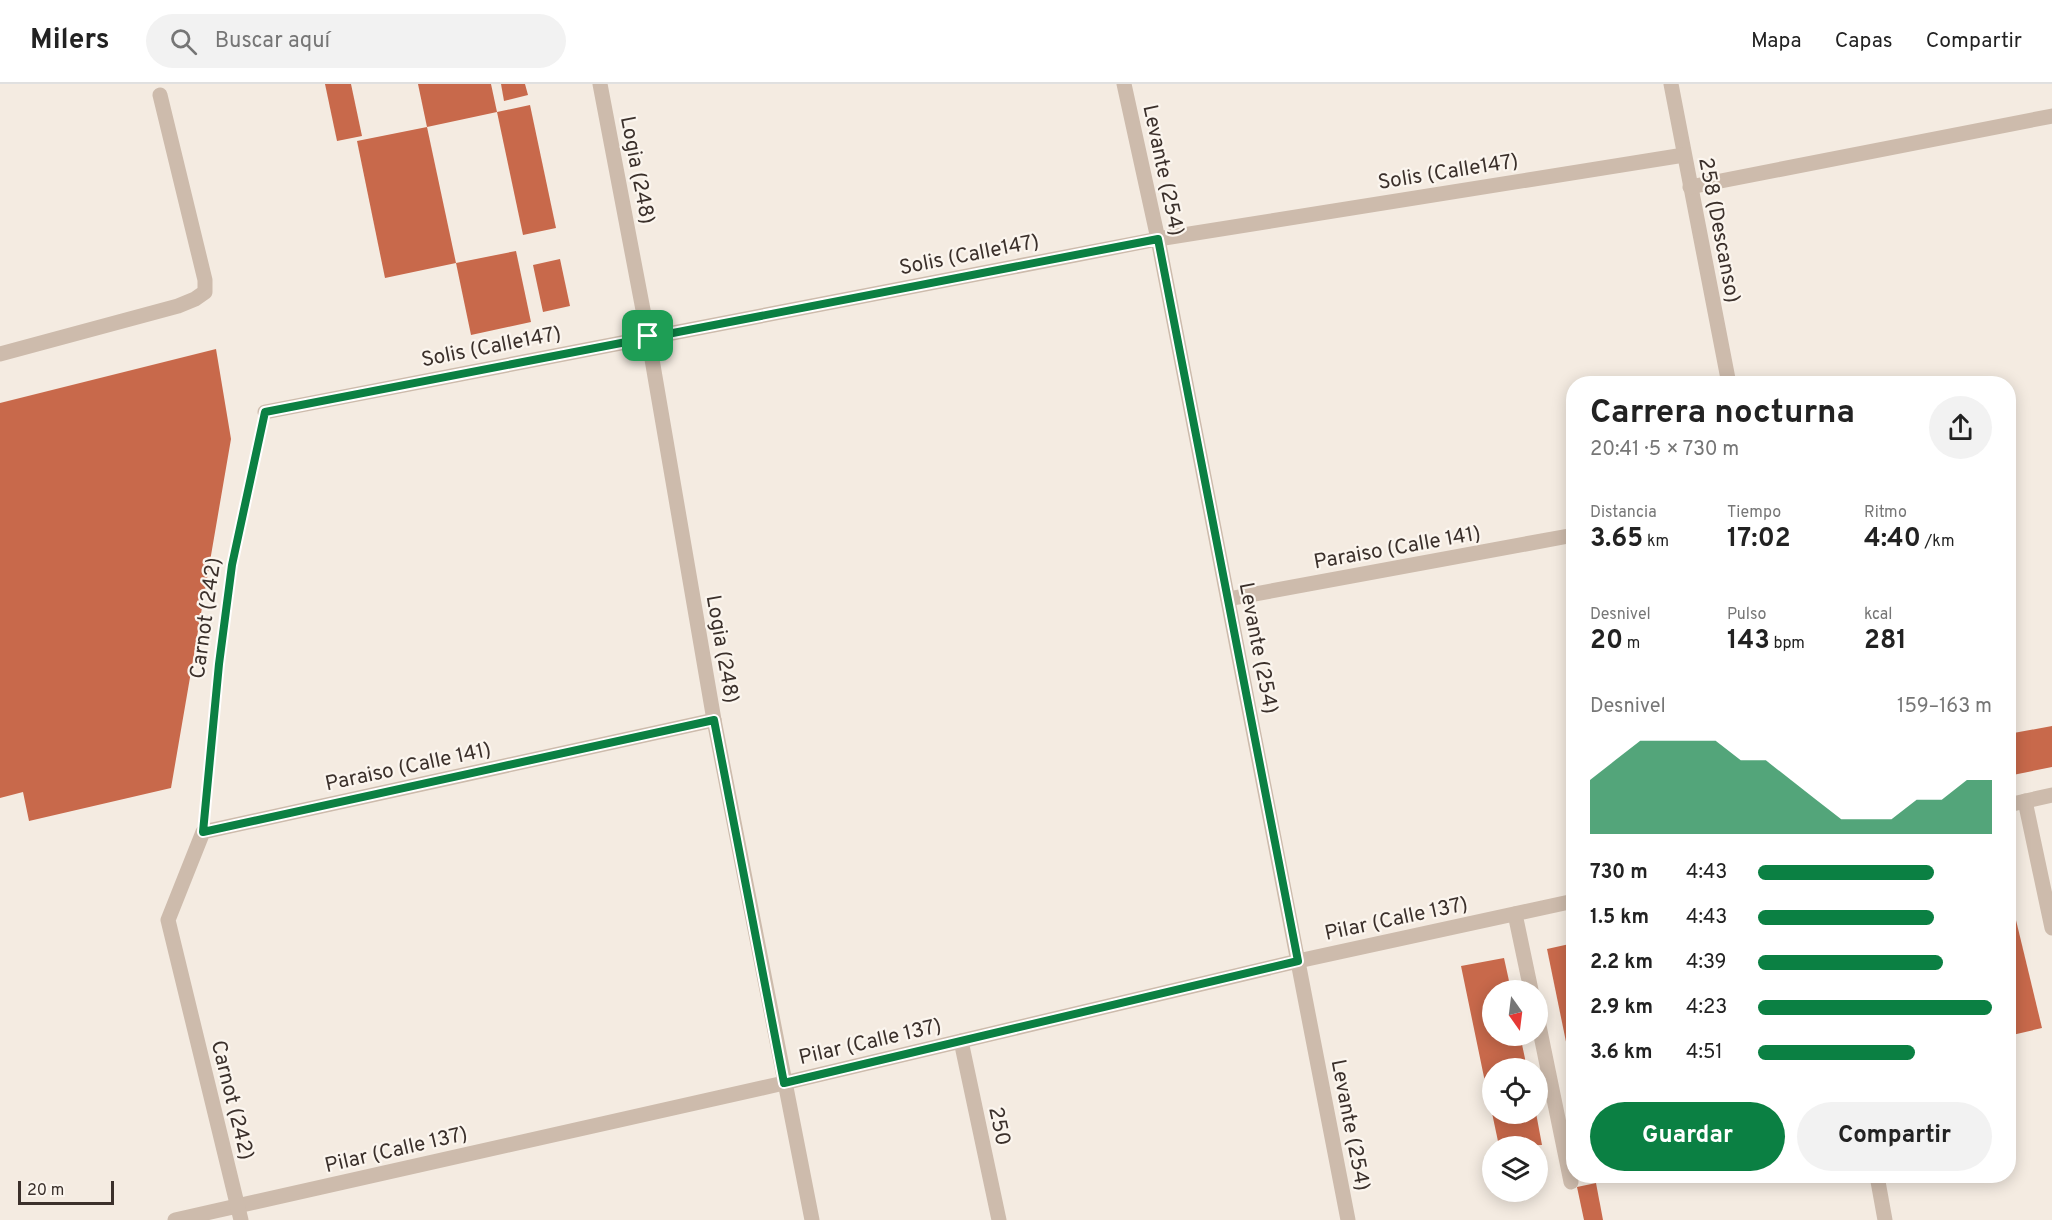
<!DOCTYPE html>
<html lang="es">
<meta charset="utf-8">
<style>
:root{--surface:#fff;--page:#f2f2f2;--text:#222;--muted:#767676;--line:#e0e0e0;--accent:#0b8043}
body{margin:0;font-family:Overpass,sans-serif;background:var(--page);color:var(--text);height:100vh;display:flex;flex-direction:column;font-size:22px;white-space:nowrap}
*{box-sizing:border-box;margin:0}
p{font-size:20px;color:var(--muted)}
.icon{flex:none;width:33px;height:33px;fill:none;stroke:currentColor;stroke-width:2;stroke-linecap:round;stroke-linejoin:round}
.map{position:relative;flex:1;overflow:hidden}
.sheet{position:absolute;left:1566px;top:292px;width:450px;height:807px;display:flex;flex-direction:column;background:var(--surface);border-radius:24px;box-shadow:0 3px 15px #0003}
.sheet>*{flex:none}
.needle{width:39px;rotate:166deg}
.controls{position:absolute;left:1482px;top:896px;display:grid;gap:12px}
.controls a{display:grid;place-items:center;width:66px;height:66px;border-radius:50%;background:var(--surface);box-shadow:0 3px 15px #0003;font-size:30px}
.scale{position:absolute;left:18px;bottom:15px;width:96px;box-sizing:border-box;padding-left:6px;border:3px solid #3b302b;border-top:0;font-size:16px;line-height:21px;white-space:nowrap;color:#3b302b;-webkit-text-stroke:4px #fbf5ee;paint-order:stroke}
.pin{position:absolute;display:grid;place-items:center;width:51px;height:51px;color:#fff;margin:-26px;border-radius:12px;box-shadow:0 3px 9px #0006}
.round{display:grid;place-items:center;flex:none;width:63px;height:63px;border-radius:32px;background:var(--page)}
.head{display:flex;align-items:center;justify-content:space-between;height:102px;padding:0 24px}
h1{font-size:33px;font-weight:700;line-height:45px}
.stats{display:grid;grid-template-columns:repeat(3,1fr);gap:9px;height:102px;padding:6px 24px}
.stats div{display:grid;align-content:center}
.stats b{font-size:26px;font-weight:700}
.stats small{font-size:16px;font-weight:400}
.stats p{font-size:16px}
.chart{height:168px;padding:12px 24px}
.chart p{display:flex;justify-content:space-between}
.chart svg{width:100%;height:108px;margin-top:6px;fill:var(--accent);opacity:.7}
.action{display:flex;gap:12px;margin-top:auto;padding:12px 24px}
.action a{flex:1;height:69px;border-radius:36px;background:var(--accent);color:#fff;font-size:24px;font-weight:700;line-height:69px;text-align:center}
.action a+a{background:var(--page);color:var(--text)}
ul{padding:0 24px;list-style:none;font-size:20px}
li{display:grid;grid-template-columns:96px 72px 1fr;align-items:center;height:45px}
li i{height:15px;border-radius:8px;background:var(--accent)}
header{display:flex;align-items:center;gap:36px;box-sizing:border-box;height:84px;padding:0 30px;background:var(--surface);border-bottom:2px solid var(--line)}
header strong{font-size:28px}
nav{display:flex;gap:33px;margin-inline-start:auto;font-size:21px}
.search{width:420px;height:54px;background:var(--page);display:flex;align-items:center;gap:15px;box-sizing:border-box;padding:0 21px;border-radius:33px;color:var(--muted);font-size:22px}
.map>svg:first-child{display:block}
</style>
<header>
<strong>Milers</strong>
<div class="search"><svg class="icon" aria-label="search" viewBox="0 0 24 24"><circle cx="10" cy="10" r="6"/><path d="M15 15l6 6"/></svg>Buscar aquí</div>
<nav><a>Mapa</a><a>Capas</a><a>Compartir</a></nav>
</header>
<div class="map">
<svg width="2052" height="1136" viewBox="0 0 2052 1136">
<rect width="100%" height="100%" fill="#f4ebe1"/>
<g fill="#c8694b">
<path d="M 325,0 L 351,0 L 362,52 L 337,57 Z"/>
<path d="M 418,0 L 491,0 L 497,28 L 427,43 Z"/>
<path d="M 501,0 L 525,0 L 528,11 L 504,17 Z"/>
<path d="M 530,21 L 556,144 L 523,151 L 497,28 Z"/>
<path d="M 427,43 L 456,179 L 385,194 L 357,57 Z"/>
<path d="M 516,167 L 531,238 L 471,251 L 456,179 Z"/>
<path d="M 560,175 L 570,222 L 543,228 L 533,181 Z"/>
<path d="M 216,265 L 231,355 L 171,704 L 29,737 L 23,708 L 0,714 L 0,319 Z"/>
<path d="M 2052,642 L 2052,683 L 2008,692 L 2008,650 Z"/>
<path d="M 2008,803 L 2042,944 L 2008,952 Z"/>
<path d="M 1574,859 L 1574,987 L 1572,987 L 1547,865 Z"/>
<path d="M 1504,874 L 1511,906 L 1492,906 L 1492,951 L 1520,951 L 1527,984 L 1492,984 L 1491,1027 L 1461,882 Z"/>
<path d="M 1492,1029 L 1536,1029 L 1542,1061 L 1499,1062 Z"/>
<path d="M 1596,1099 L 1603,1136 L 1584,1136 L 1577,1103 Z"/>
</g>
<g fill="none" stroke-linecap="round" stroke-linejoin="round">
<path stroke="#b9a596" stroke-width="4" stroke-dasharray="3 3" stroke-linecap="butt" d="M 206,724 L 218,580 L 232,481 L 260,349"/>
<g stroke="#cdbbac" stroke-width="15">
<path d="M 0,270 L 178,222 L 195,215 L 205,208 L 205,196 L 160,11"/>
<path d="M 2025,717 L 2052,844"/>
<path d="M 1515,830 L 1531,906"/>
<path d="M 1538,937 L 1571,1098"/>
</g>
<g stroke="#cdbbac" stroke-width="15">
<path d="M 600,0 L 648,252 L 714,636 L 812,1136"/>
<path d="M 1671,0 L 1729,300"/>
<path d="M 1690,103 L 2052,32"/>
<path d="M 265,328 L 1158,155 L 1684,71"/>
<path d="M 1228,515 L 1574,451"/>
<path d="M 2008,721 L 2052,711"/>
<path d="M 961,957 L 999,1136"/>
<path d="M 1877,1092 L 1885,1136"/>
<path d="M 175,1136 L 784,999 L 1298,877 L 1574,817"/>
<path d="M 241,1136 L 168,836 L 203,748 L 714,636"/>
</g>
<path stroke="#cdbbac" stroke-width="15" d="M 1124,0 L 1158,155 L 1348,1136"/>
</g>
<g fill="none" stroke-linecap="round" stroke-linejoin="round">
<g stroke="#fff" stroke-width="12">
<path id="route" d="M 1158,155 L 1298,877 L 784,999 L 714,636 L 203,748 L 219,580 L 232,481 L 265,328 Z"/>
</g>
<use href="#route" stroke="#0b8043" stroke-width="8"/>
</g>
<g text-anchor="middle" stroke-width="4.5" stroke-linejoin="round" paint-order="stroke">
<g font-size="21" fill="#3b302b" stroke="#fbf5ee">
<text transform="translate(638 86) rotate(79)" y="7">Logia (248)</text>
<text transform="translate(1164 86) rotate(78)" y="7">Levante (254)</text>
<text transform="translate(1448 87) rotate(-9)" y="7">Solis (Calle147)</text>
<text transform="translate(1720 146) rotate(79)" y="7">258 (Descanso)</text>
<text transform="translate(969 170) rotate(-11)" y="7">Solis (Calle147)</text>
<text transform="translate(491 262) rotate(-11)" y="7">Solis (Calle147)</text>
<text transform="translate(1397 463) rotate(-10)" y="7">Paraiso (Calle 141)</text>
<text transform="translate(205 534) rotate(-82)" y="7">Carnot (242)</text>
<text transform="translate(1259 564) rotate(79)" y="7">Levante (254)</text>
<text transform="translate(723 565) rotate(80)" y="7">Logia (248)</text>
<text transform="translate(408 682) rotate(-12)" y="7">Paraiso (Calle 141)</text>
<text transform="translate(1396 834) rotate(-12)" y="7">Pilar (Calle 137)</text>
<text transform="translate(870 957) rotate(-13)" y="7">Pilar (Calle 137)</text>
<text transform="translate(233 1016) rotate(76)" y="7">Carnot (242)</text>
<text transform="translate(1351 1041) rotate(79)" y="7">Levante (254)</text>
<text transform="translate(1000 1042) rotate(78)" y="7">250</text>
<text transform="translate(396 1065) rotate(-13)" y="7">Pilar (Calle 137)</text>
</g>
</g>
</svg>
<div class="controls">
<a><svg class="needle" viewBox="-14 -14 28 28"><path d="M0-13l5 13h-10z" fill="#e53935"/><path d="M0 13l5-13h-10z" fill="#767676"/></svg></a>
<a><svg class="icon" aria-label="locate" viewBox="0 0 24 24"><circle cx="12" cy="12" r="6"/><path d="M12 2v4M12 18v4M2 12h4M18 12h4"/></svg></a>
<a><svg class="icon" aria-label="layers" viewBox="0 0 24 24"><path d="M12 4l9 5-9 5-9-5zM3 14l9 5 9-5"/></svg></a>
</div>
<div class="scale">20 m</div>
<div class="pin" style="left:648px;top:252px;background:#1e9e55"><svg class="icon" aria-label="arrive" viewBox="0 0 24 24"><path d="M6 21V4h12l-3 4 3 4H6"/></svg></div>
<section class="sheet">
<div class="head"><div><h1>Carrera nocturna</h1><p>20:41 · 5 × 730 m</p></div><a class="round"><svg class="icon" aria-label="share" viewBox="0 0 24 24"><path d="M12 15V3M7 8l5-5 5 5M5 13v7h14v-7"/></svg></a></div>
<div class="stats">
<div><p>Distancia</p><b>3.65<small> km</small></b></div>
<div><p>Tiempo</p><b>17:02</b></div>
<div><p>Ritmo</p><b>4:40<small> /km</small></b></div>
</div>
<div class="stats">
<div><p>Desnivel</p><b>20<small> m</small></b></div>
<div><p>Pulso</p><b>143<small> bpm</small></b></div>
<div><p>kcal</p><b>281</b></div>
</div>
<div class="chart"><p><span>Desnivel</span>159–163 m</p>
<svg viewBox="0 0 160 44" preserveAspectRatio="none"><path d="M0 44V22L10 14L20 6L30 6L40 6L50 6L60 14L70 14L80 22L90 30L100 38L110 38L120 38L130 30L140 30L150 22L160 22V44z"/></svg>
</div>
<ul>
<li><b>730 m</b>4:43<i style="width:75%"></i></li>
<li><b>1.5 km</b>4:43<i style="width:75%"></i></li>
<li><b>2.2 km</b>4:39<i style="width:79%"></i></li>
<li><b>2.9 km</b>4:23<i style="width:100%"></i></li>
<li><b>3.6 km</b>4:51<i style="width:67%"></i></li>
</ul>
<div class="action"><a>Guardar</a><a>Compartir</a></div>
</section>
</div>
